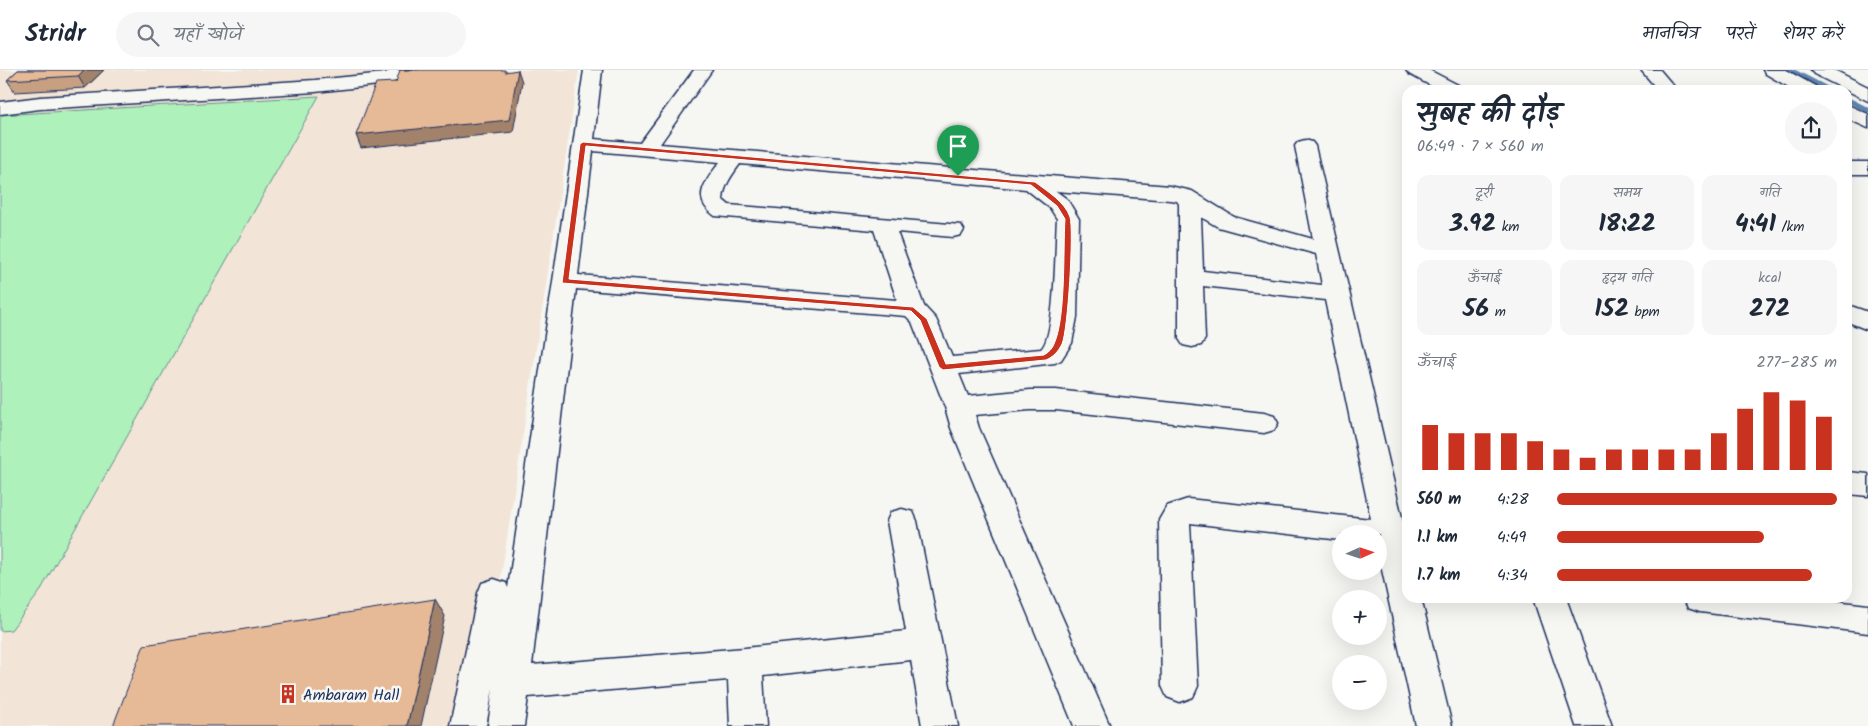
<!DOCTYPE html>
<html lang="hi">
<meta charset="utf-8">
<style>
:root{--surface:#fff;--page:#f6f6f7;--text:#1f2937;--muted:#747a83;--line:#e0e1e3;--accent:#c8321e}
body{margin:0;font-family:Kalam,"Playpen Sans Deva",sans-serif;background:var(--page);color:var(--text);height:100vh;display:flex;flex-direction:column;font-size:19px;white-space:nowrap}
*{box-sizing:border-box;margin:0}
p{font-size:16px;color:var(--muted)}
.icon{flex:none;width:28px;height:28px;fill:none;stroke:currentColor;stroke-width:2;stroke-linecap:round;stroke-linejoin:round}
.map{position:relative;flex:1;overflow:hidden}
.sheet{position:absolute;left:1402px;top:15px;width:450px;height:518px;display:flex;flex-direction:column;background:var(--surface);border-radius:15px;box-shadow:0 5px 20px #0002}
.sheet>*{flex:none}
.needle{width:32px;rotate:87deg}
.controls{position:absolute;left:1332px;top:455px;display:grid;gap:10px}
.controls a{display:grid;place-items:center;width:55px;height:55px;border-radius:50%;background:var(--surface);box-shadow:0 5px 20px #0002;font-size:25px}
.pin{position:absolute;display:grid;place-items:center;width:42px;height:42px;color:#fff;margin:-51px -21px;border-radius:50% 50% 50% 0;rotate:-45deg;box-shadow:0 0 5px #0007}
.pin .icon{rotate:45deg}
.round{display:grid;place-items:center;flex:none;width:52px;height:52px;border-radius:26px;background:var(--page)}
.head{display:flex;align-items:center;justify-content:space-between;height:85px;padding:0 15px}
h1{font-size:28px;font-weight:600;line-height:38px}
.figures{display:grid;grid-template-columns:repeat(3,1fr);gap:8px;height:85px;padding:5px 15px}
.figures div{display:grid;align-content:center;border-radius:12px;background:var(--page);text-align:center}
.figures b{font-size:25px;font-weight:600}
.figures small{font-size:14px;font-weight:400}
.figures p{font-size:14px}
.chart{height:140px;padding:10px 15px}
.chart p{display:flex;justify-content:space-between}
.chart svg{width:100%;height:90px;margin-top:5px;stroke:var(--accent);stroke-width:6}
ul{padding:0 15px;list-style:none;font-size:16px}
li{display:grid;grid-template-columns:80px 60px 1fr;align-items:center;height:38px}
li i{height:12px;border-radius:6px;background:var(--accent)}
header{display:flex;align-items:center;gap:30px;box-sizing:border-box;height:70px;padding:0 25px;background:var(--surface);border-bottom:1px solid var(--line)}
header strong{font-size:24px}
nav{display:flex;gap:28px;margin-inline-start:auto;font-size:18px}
.search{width:350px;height:45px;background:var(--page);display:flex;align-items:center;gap:12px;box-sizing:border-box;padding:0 18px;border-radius:28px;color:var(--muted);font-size:19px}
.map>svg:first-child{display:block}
</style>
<header>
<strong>Stridr</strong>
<div class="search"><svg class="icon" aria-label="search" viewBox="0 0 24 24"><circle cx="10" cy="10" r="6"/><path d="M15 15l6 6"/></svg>यहाँ खोजें</div>
<nav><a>मानचित्र</a><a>परतें</a><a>शेयर करें</a></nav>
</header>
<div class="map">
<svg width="1868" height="656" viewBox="0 0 1868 656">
<rect width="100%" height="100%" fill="#f6f6f2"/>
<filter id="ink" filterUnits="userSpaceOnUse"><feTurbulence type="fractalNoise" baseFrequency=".02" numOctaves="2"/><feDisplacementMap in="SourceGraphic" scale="10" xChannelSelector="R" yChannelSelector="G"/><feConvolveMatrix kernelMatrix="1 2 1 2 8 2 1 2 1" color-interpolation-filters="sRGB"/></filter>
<g filter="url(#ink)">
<path fill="#f2e4d7" d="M 0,0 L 579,0 L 478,656 L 0,656 Z"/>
<path fill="#aef1bb" stroke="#64908c" d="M 319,26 L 39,523 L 11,560 L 0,561 L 0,45 Z"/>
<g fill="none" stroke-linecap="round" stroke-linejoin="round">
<g stroke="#5f86b1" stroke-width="5">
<path d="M 1790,0 L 1829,20"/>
<path d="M 1848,30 L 1868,40"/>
</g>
<g stroke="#1b2f5e" stroke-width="3">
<g id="minor">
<path d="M 392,0 L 417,0 L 414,4 L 388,14 L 315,22 L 40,39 L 0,44 L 0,32 L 40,27 L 315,10 L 385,3 Z"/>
<path d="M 584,0 L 602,0 L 594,69 L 640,73 L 694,0 L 712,0 L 660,74 L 1170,116 L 1192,121 L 1234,147 L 1313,169 L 1295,76 L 1298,72 L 1305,70 L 1312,72 L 1315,76 L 1403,452 L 1408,454 L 1408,528 L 1421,528 L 1452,656 L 1416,656 L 1379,486 L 1379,464 L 1341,464 L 1341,470 L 1190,453 L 1198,616 L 1193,627 L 1180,632 L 1167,627 L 1162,616 L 1159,450 L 1167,436 L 1188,429 L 1371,449 L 1325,230 L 1203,216 L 1205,269 L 1201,275 L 1192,277 L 1183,275 L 1179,269 L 1179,134 L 1177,131 L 1170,130 L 1056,121 L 1067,129 L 1079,149 L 1077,247 L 1072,273 L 1061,290 L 1055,293 L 959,304 L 968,326 L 1030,320 L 1056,320 L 1264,343 L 1274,346 L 1278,353 L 1274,360 L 1264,363 L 1056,340 L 1030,340 L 975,345 L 979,358 L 1110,656 L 1074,656 L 951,358 L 945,337 L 912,252 L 906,246 L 576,219 L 532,595 L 745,578 L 906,561 L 887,451 L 891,442 L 902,439 L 913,442 L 917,451 L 958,656 L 922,656 L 911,590 L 763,606 L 766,656 L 730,656 L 728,610 L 528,627 L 524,656 L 488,656 L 493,618 L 486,656 L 450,656 L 478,523 L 482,513 L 494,509 L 506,513 L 508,518 ZM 593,81 L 720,92 C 706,110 690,129 715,146 L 874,160 L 897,230 L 578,205 ZM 740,94 L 1026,119 L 1050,138 L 1057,149 C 1055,173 1056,266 1041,279 L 952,287 L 936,249 L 924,236 L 897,162 L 953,167 L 961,165 L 964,160 L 961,155 L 729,135 L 723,130 C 724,115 732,105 740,94 ZM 1201,147 L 1218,157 L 1316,184 L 1322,215 L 1203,201 Z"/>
<path d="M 1406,0 L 1429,0 L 1460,16 L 1462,20 L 1439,20 L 1409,4 Z"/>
<path d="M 1641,0 L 1660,0 L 1677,20 L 1658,20 Z"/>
<path d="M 1763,0 L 1786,0 L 1815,16 L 1817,20 L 1794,20 L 1766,4 Z"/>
<path d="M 1811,0 L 1834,0 L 1868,17 L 1868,31 L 1814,4 Z"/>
<path d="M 1848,35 L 1868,44 L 1868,58 L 1848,49 Z"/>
<rect x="1848" y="92" width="20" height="12"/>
<path d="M 1848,235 L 1868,242 L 1868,260 L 1848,252 Z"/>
<path d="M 1848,402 L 1868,404 L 1868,426 L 1848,424 Z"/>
<path d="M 1533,528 L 1566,528 L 1612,656 L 1576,656 Z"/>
<path d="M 1683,528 L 1809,528 L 1868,535 L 1868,563 L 1700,542 L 1688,538 Z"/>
</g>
</g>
<use href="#minor" fill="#f6f6f2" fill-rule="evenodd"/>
</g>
<path fill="#c7a082" stroke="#1b2f5e" d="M 18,0 L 104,0 L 85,18 L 15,22 L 7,10 Z"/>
<g fill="#a2826a" stroke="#1b2f5e">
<path d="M 84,0 L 104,0 L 85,18 L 78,6 Z"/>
<path d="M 518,0 L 522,12 L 513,62 L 361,78 L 356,65 Z"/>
<path d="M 435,529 L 445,546 L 421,656 L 407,656 Z"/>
</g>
<g fill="#e7ba97" stroke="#1b2f5e">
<path d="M 18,0 L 84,0 L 78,6 L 7,10 Z"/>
<path d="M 400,0 L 505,0 L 505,2 L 518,0 L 509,50 L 356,65 L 376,13 L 396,12 Z"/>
<path d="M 435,529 L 407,656 L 113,656 L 144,575 Z"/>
</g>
</g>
<path fill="#c8321e" stroke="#fff" fill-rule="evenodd" d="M 583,72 L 1035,112 C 1047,121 1065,132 1070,147 C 1074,160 1068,261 1062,274 C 1058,282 1053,287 1046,290 L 943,300 L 939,297 L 920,250 L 911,241 L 562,213 L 580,74 ZM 586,76 L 1031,115 L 1057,136 L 1065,149 C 1063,180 1066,248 1054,274 C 1052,279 1049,282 1044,285 L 946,294 L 927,249 L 913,237 L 569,209 Z"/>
<defs>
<g id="building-bare" transform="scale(1.5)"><path d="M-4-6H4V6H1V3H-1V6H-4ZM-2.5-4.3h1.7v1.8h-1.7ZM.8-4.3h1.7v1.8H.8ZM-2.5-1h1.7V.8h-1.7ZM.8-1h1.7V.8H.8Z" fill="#c8321e" stroke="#f6f6f2" stroke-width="2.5" paint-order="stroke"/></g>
</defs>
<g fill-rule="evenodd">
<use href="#building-bare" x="288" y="624"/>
</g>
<g text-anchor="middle" stroke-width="5" stroke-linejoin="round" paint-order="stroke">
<g font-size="16" fill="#1b2f5e" stroke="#f6f6f2" text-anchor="start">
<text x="303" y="630">Ambaram Hall</text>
</g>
</g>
</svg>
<div class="controls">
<a><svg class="needle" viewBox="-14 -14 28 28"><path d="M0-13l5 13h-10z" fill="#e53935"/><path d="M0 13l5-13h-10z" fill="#747a83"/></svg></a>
<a>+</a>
<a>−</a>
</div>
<div class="pin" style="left:958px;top:106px;background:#1e9e55"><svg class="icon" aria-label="arrive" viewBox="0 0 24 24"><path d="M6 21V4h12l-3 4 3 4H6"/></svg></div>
<section class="sheet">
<div class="head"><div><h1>सुबह की दौड़</h1><p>06:49 · 7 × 560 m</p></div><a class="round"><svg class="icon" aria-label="share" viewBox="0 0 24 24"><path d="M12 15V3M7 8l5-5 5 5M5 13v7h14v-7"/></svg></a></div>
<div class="figures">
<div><p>दूरी</p><b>3.92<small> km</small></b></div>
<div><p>समय</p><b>18:22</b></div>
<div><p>गति</p><b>4:41<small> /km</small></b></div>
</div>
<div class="figures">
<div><p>ऊँचाई</p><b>56<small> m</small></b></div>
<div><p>हृदय गति</p><b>152<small> bpm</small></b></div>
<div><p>kcal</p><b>272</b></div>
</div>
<div class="chart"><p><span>ऊँचाई</span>277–285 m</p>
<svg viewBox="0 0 160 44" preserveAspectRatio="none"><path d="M5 44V22M15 44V26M25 44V26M35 44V26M45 44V30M55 44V34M65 44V38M75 44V34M85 44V34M95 44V34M105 44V34M115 44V26M125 44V14M135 44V6M145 44V10M155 44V18"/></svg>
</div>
<ul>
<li><b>560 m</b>4:28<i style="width:100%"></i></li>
<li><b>1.1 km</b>4:49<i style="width:74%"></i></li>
<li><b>1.7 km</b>4:34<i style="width:91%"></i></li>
</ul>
</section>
</div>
